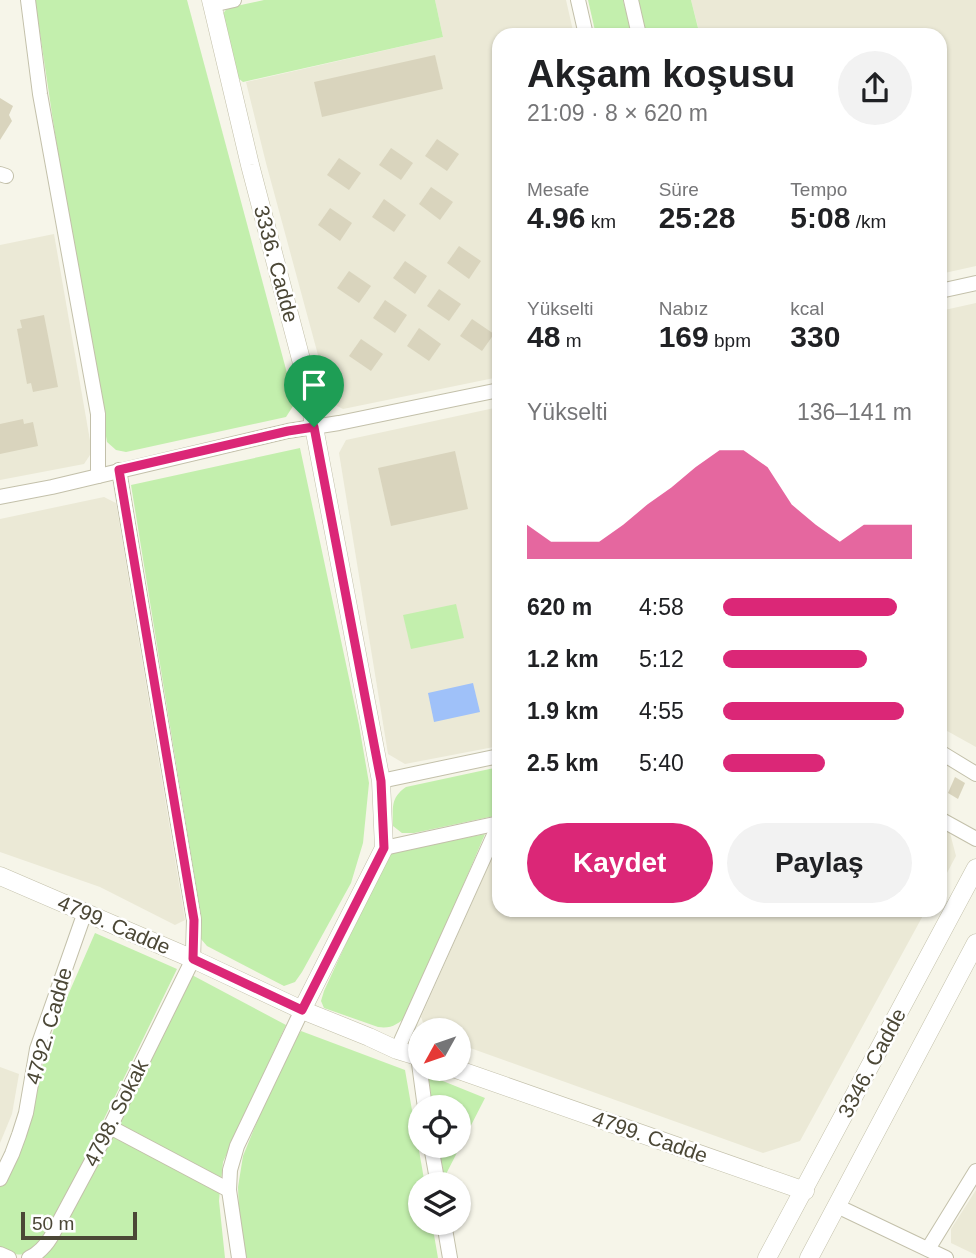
<!DOCTYPE html>
<html lang="tr">
<meta charset="utf-8">
<style>
:root{--surface:#fff;--page:#f2f2f2;--text:#202124;--muted:#757577;--accent:#db2777}
body{margin:0;font-family:Helvetica,sans-serif;background:var(--page);color:var(--text);height:100vh;display:flex;flex-direction:column;font-size:26px;white-space:nowrap}
*{box-sizing:border-box;margin:0}
p{font-size:23px;color:var(--muted)}
.icon{flex:none;width:38px;height:38px;fill:none;stroke:currentColor;stroke-width:2;stroke-linecap:round;stroke-linejoin:round}
.map{position:relative;flex:1;overflow:hidden}
.sheet{position:absolute;left:492px;top:28px;width:455px;height:889px;display:flex;flex-direction:column;background:var(--surface);border-radius:21px;box-shadow:0 2px 5px #0004}
.sheet>*{flex:none}
.needle{width:46px;rotate:230deg}
.tools{position:absolute;left:408px;top:1018px;display:grid;gap:14px}
.tools a{display:grid;place-items:center;width:63px;height:63px;border-radius:50%;background:var(--surface);box-shadow:0 2px 5px #0004;font-size:35px}
.scale{position:absolute;left:21px;bottom:18px;width:116px;box-sizing:border-box;padding-left:7px;border:4px solid #4b4736;border-top:0;font-size:19px;line-height:24px;white-space:nowrap;color:#4b4736;-webkit-text-stroke:5px #fff;paint-order:stroke}
.pin{position:absolute;display:grid;place-items:center;width:60px;height:60px;color:#fff;margin:-72px -30px;border-radius:50% 50% 50% 0;rotate:-45deg;box-shadow:0 0 7px #0007}
.pin .icon{rotate:45deg}
.round{display:grid;place-items:center;flex:none;width:74px;height:74px;border-radius:37px;background:var(--page)}
.summary{display:flex;align-items:center;justify-content:space-between;height:119px;padding:0 35px}
h1{font-size:38px;font-weight:600;line-height:52px}
.stats{display:grid;grid-template-columns:repeat(3,1fr);gap:10px;height:119px;padding:7px 35px}
.stats div{display:grid;align-content:center}
.stats b{font-size:30px;font-weight:600}
.stats small{font-size:19px;font-weight:400}
.stats p{font-size:19px}
.chart{height:196px;padding:14px 35px}
.chart p{display:flex;justify-content:space-between}
.chart svg{width:100%;height:126px;margin-top:7px;fill:var(--accent);opacity:.7}
.cta{display:flex;gap:14px;margin-top:auto;padding:14px 35px}
.cta a{flex:1;height:80px;border-radius:42px;background:var(--accent);color:#fff;font-size:28px;font-weight:600;line-height:80px;text-align:center}
.cta a+a{background:var(--page);color:var(--text)}
ul{padding:0 35px;list-style:none;font-size:23px}
li{display:grid;grid-template-columns:112px 84px 1fr;align-items:center;height:52px}
li i{height:18px;border-radius:9px;background:var(--accent)}
.map>svg:first-child{display:block}
</style>
<div class="map">
<svg width="976" height="1258" viewBox="0 0 976 1258">
<rect width="100%" height="100%" fill="#f6f5e9"/>
<g fill="#ebe9d6">
<path d="M 435,0 L 566,0 L 574,35 L 499,35 L 499,377 L 343,409 L 331,403 L 266,163 L 246,82 L 443,37 Z"/>
<path d="M 691,0 L 976,0 L 976,266 L 940,274 L 940,35 L 661,35 L 698,27 Z"/>
<path d="M 54,234 L 92,452 L 84,464 L 0,480 L 0,245 Z"/>
<path d="M 976,303 L 976,747 L 940,727 L 940,311 Z"/>
<path d="M 499,407 L 499,746 L 405,764 L 388,754 L 339,453 L 346,440 Z"/>
<path d="M 104,497 L 116,503 L 185,920 L 175,925 L 100,887 L 0,852 L 0,519 Z"/>
<path d="M 940,827 L 950,833 L 956,856 L 940,886 Z"/>
<path d="M 499,842 L 499,910 L 926,910 L 800,1141 L 763,1153 L 459,1044 L 458,1031 L 426,1031 L 421,1017 Z"/>
<path d="M 0,1067 L 19,1074 L 12,1114 L 0,1143 Z"/>
<path d="M 976,1190 L 976,1255 L 951,1243 L 951,1229 Z"/>
</g>
<g fill="#c3efad">
<path d="M 35,0 L 187,0 L 295,403 L 286,417 L 126,452 L 116,450 L 107,442 L 55,134 Z"/>
<path d="M 264,0 L 435,0 L 443,37 L 243,82 L 238,78 L 223,14 L 227,8 Z"/>
<path d="M 588,0 L 623,0 L 632,35 L 596,35 Z"/>
<path d="M 637,0 L 691,0 L 698,28 L 661,35 L 646,35 Z"/>
<path d="M 300,448 L 359,725 L 369,783 L 363,843 L 351,883 L 302,972 L 295,982 L 284,986 L 207,946 L 201,939 L 201,917 L 131,485 Z"/>
<path d="M 456,604 L 464,638 L 411,649 L 403,615 Z"/>
<path d="M 499,767 L 499,815 L 414,833 L 402,833 L 393,826 C 393,808 390,798 406,787 Z"/>
<path d="M 485,834 L 408,1015 C 398,1024 392,1029 378,1027 L 324,1008 L 321,1001 L 324,991 L 385,859 L 393,852 Z"/>
<path d="M 95,933 L 177,969 L 44,1242 C 27,1257 20,1258 0,1248 L 0,1176 L 38,1081 L 55,1025 Z"/>
<path d="M 192,975 L 286,1025 L 223,1162 L 221,1183 L 117,1125 Z"/>
<path d="M 301,1031 L 405,1070 L 425,1185 L 420,1185 L 420,1223 L 432,1223 L 438,1258 L 245,1258 L 240,1238 L 238,1187 L 243,1156 L 284,1055 Z"/>
<path d="M 428,1075 L 485,1098 L 444,1178 L 439,1146 L 458,1146 L 458,1108 L 433,1108 Z"/>
<path d="M 120,1136 L 220,1189 L 219,1201 L 225,1258 L 39,1258 L 49,1249 L 112,1138 Z"/>
</g>
<path fill="#9fc1f9" d="M 473,683 L 480,712 L 434,722 L 428,693 Z"/>
<g fill="#d9d4bd">
<path d="M 435,55 L 443,89 L 322,117 L 314,82 Z"/>
<path d="M 0,98 L 13,106 L 9,115 L 12,121 L 0,140 Z"/>
<path d="M 437,139 L 459,154 L 447,171 L 425,156 Z"/>
<path d="M 391,148 L 413,163 L 401,180 L 379,165 Z"/>
<path d="M 339,158 L 361,173 L 349,190 L 327,175 Z"/>
<path d="M 431,187 L 453,202 L 440,220 L 419,204 Z"/>
<path d="M 384,199 L 406,215 L 394,232 L 372,217 Z"/>
<path d="M 330,208 L 352,223 L 340,241 L 318,225 Z"/>
<path d="M 459,246 L 481,261 L 469,279 L 447,263 Z"/>
<path d="M 405,261 L 427,276 L 415,294 L 393,278 Z"/>
<path d="M 349,271 L 371,286 L 359,303 L 337,288 Z"/>
<path d="M 439,289 L 461,304 L 449,321 L 427,306 Z"/>
<path d="M 385,300 L 407,315 L 395,333 L 373,318 Z"/>
<path d="M 44,315 L 58,387 L 33,392 L 31,383 L 27,384 L 17,329 L 22,328 L 20,320 Z"/>
<path d="M 472,319 L 494,334 L 482,351 L 460,336 Z"/>
<path d="M 419,328 L 441,344 L 429,361 L 407,346 Z"/>
<path d="M 361,339 L 383,354 L 371,371 L 349,356 Z"/>
<path d="M 23,419 L 24,424 L 33,422 L 38,446 L 0,454 L 0,424 Z"/>
<path d="M 455,451 L 468,509 L 391,526 L 378,468 Z"/>
<path d="M 955,777 L 965,783 L 958,799 L 948,793 Z"/>
</g>
<g fill="none" stroke-linecap="round" stroke-linejoin="round">
<g stroke="#c3c0aa" stroke-width="16">
<g id="minor">
<path d="M 28,0 L 40,94 L 98,414 L 98,476"/>
<path d="M 578,0 L 586,35"/>
<path d="M 631,0 L 639,35"/>
<path d="M 212,5 L 234,0"/>
<path d="M 0,174 L 6,176"/>
<path d="M 940,291 L 976,283"/>
<path d="M 0,497 L 52,487 L 288,431 L 339,423 L 499,390"/>
<path d="M 940,752 L 976,774"/>
<path d="M 381,781 L 499,756"/>
<path d="M 940,819 L 976,839"/>
<path d="M 384,848 L 499,823"/>
<path d="M 397,1050 L 499,824"/>
<path d="M 418,1056 L 425,1108"/>
<path d="M 110,1127 L 229,1190"/>
<path d="M 431,1146 L 438,1185"/>
<path d="M 0,1179 L 12,1154 L 19,1135 L 26,1113 L 37,1049 L 85,912"/>
<path d="M 837,1206 L 946,1258"/>
<path d="M 444,1223 L 450,1258"/>
<path d="M 928,1249 L 976,1171"/>
<path d="M 0,1254 L 9,1258"/>
<path d="M 29,1258 C 39,1253 45,1247 51,1237 L 110,1127 L 193,959 L 194,920 L 119,470"/>
<path d="M 239,1258 L 229,1190 L 230,1170 L 237,1146 L 302,1010"/>
</g>
</g>
<g stroke="#c3c0aa" stroke-width="19">
<g id="tertiary">
<path d="M 211,0 L 250,165 L 308,386 L 314,427 L 381,781 L 384,848 L 302,1010"/>
<path d="M 0,876 L 193,959 L 302,1010 L 369,1037 L 397,1050 L 420,1057"/>
<path d="M 456,1069 L 805,1191"/>
<path d="M 767,1258 L 976,868"/>
<path d="M 809,1258 L 976,943"/>
</g>
</g>
<use href="#minor" stroke="#fff" stroke-width="14"/>
<use href="#tertiary" stroke="#fff" stroke-width="18"/>
</g>
<g fill="none" stroke-linecap="round" stroke-linejoin="round">
<g stroke="#fff" stroke-width="14">
<path id="route" d="M 314,427 L 381,781 L 384,848 L 302,1010 L 193,959 L 194,920 L 119,470 L 288,431 Z"/>
</g>
<use href="#route" stroke="#db2777" stroke-width="9"/>
</g>
<g text-anchor="middle" stroke-width="5" stroke-linejoin="round" paint-order="stroke">
<g font-size="21" fill="#4b4736" stroke="#fff">
<text transform="translate(276 264) rotate(75)" y="7">3336. Cadde</text>
<text transform="translate(114 925) rotate(23)" y="7">4799. Cadde</text>
<text transform="translate(49 1026) rotate(-74)" y="7">4792. Cadde</text>
<text transform="translate(872 1063) rotate(-62)" y="7">3346. Cadde</text>
<text transform="translate(116 1113) rotate(-63)" y="7">4798. Sokak</text>
<text transform="translate(650 1137) rotate(19)" y="7">4799. Cadde</text>
</g>
</g>
</svg>
<div class="tools">
<a><svg class="needle" viewBox="-14 -14 28 28"><path d="M0-13l5 13h-10z" fill="#e53935"/><path d="M0 13l5-13h-10z" fill="#757577"/></svg></a>
<a><svg class="icon" aria-label="locate" viewBox="0 0 24 24"><circle cx="12" cy="12" r="6"/><path d="M12 2v4M12 18v4M2 12h4M18 12h4"/></svg></a>
<a><svg class="icon" aria-label="layers" viewBox="0 0 24 24"><path d="M12 4l9 5-9 5-9-5zM3 14l9 5 9-5"/></svg></a>
</div>
<div class="scale">50 m</div>
<div class="pin" style="left:314px;top:427px;background:#1e9e55"><svg class="icon" aria-label="arrive" viewBox="0 0 24 24"><path d="M6 21V4h12l-3 4 3 4H6"/></svg></div>
<section class="sheet">
<div class="summary"><div><h1>Akşam koşusu</h1><p>21:09 · 8 × 620 m</p></div><a class="round"><svg class="icon" aria-label="share" viewBox="0 0 24 24"><path d="M12 15V3M7 8l5-5 5 5M5 13v7h14v-7"/></svg></a></div>
<div class="stats">
<div><p>Mesafe</p><b>4.96<small> km</small></b></div>
<div><p>Süre</p><b>25:28</b></div>
<div><p>Tempo</p><b>5:08<small> /km</small></b></div>
</div>
<div class="stats">
<div><p>Yükselti</p><b>48<small> m</small></b></div>
<div><p>Nabız</p><b>169<small> bpm</small></b></div>
<div><p>kcal</p><b>330</b></div>
</div>
<div class="chart"><p><span>Yükselti</span>136–141 m</p>
<svg viewBox="0 0 160 44" preserveAspectRatio="none"><path d="M0 44V32L10 38L20 38L30 38L40 32L50 25L60 19L70 12L80 6L90 6L100 12L110 25L120 32L130 38L140 32L150 32L160 32V44z"/></svg>
</div>
<ul>
<li><b>620 m</b>4:58<i style="width:92%"></i></li>
<li><b>1.2 km</b>5:12<i style="width:76%"></i></li>
<li><b>1.9 km</b>4:55<i style="width:96%"></i></li>
<li><b>2.5 km</b>5:40<i style="width:54%"></i></li>
</ul>
<div class="cta"><a>Kaydet</a><a>Paylaş</a></div>
</section>
</div>
